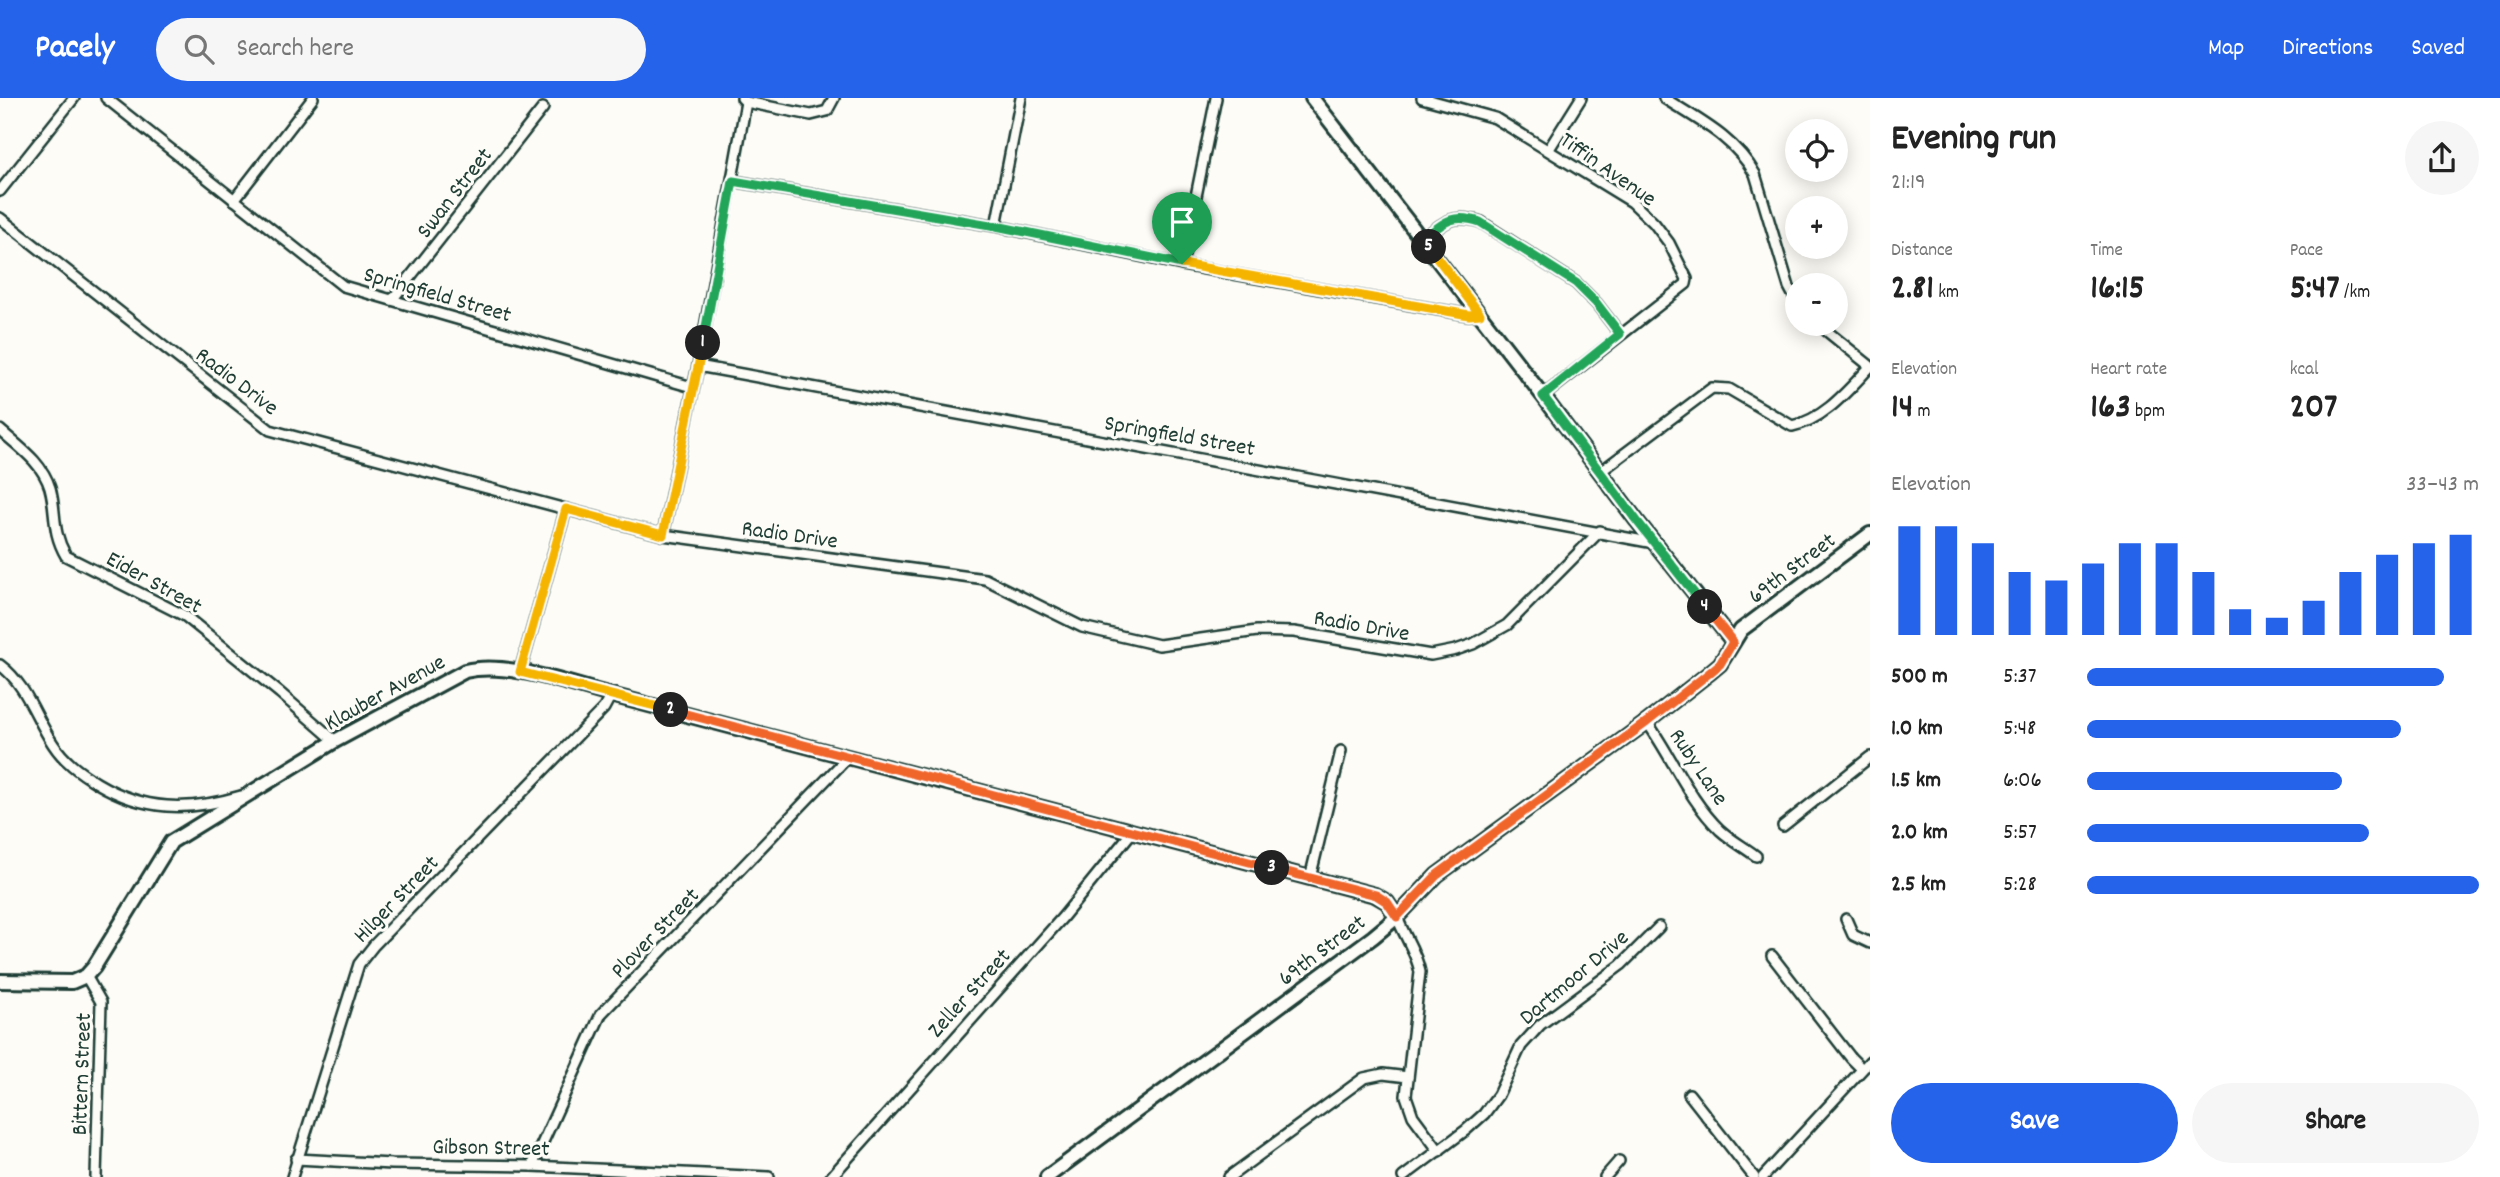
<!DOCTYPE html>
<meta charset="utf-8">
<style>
:root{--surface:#fff;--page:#f6f6f6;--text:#222;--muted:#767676;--accent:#2563eb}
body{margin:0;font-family:Dekko,sans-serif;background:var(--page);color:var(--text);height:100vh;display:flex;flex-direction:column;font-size:26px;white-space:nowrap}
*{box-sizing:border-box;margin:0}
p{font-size:23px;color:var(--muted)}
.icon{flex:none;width:38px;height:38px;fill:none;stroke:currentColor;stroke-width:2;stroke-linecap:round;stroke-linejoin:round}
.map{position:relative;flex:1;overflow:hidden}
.sheet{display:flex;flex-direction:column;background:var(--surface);width:630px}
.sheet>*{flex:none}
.buttons{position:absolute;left:1785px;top:21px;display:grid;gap:14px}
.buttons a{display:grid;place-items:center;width:63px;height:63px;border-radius:50%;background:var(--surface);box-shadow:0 4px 18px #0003;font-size:35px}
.pin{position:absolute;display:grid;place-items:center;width:60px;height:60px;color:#fff;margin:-72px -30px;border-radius:50% 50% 50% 0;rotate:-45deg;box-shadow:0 0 7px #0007}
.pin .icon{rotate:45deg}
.km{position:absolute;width:35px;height:35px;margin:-18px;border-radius:50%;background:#222;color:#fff;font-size:19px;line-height:35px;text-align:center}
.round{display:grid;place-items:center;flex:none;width:74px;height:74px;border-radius:37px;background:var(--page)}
.headline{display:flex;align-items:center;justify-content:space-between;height:119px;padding:0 21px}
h1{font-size:38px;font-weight:700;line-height:52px}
.figures{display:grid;grid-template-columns:repeat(3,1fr);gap:10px;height:119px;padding:7px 21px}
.figures div{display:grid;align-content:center}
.figures b{font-size:35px;font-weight:700}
.figures small{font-size:19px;font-weight:400}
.figures p{font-size:19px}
.chart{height:196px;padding:14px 21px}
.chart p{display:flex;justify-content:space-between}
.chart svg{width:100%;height:126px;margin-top:7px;stroke:var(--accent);stroke-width:6}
.action{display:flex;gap:14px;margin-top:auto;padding:14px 21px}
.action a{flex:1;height:80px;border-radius:42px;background:var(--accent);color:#fff;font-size:28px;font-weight:700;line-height:80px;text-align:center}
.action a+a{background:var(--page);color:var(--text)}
ul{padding:0 21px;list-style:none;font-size:23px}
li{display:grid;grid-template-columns:112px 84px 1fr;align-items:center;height:52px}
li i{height:18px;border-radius:9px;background:var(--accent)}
header{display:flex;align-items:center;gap:42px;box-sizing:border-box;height:98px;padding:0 35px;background:var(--accent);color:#fff}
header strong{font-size:33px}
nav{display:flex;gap:38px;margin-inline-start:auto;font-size:24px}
.search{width:490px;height:63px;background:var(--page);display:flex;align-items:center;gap:18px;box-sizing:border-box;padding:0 24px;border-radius:38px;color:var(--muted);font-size:26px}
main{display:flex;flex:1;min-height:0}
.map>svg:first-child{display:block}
</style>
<header>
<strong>Pacely</strong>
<div class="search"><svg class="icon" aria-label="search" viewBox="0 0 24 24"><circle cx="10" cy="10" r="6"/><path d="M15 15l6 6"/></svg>Search here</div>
<nav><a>Map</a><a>Directions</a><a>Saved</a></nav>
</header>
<main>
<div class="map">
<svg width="1870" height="1079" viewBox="0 0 1870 1079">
<rect width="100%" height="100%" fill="#fdfcf7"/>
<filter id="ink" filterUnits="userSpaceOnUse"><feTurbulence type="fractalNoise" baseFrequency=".0143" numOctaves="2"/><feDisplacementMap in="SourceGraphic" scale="14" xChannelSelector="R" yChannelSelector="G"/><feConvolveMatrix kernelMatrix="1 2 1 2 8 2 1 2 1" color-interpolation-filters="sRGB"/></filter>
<g filter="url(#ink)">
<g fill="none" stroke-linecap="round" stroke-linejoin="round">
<g stroke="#1f3d34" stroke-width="14">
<g id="street">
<path d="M 106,0 L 343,188 L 692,289"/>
<path d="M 742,0 L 746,4 L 811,17 L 827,13 L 834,0"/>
<path d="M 1422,0 L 1495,20 L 1632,104 L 1654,125 L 1669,145 L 1687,181 L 1686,186 L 1543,298"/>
<path d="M 1664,0 C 1698,22 1734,39 1755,76 L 1789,189 L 1797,204"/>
<path d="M 1549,51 L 1581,0"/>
<path d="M 733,83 L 996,128 L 1182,167 L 1469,217 L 1480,216"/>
<path d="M 0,93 L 74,0"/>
<path d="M 234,102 L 313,0"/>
<path d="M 0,120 L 270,332 L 663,437 L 985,481 L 1082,529 L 1159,547 L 1257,533 L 1294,534 L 1431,557 L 1456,552 L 1473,546 L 1507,527 L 1600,433"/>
<path d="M 996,128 L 1021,0"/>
<path d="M 1423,141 C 1444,124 1452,115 1481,124 L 1576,185 L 1597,206 L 1620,236"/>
<path d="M 1182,167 L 1216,0"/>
<path d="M 392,202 L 543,10"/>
<path d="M 1818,226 L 1870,268"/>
<path d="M 698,268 L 1654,445"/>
<path d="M 0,332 C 19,349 42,364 50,390 C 57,415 51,432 66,458 L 185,518 L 280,595 L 335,643"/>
<path d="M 1600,374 L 1712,290 L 1729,291 L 1792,328 C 1824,322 1848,292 1870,269"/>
<path d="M 663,437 L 698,268 L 746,4"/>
<path d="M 0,567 C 27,587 35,619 53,646 C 64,663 79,674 97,685 C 144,713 188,714 241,698"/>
<path d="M 520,574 L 566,411"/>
<path d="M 1647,624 C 1672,659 1689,702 1720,732 C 1731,742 1744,749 1756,758"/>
<path d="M 1783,728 L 1870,659"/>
<path d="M 1310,780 L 1341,653"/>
<path d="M 1397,819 C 1404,838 1416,853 1420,874 L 1406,998 L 1413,1018 L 1439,1053"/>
<path d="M 1846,821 L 1853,837 L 1870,845"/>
<path d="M 1772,858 L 1851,960 L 1862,971"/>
<path d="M 86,878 L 101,904 L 96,1079"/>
<path d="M 1689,996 L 1754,1079"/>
<path d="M 296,1061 L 392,1066 L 532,1068 L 769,1079"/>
<path d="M 532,1068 L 601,916 L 849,658"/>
<path d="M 292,1079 L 359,866 L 374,847 L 604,610 L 611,597"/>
<path d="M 831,1079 L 1062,820 L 1132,734"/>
<path d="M 1229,1079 L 1364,980 L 1383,976 L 1408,979"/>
<path d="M 1403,1079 L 1466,1032 L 1484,1016 L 1498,997 L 1521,948 L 1540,927 L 1621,867 L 1659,829"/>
<path d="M 1605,1079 L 1619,1063"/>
<path d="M 1763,1079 L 1870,963"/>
</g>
</g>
<g stroke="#1f3d34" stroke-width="18">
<g id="secondary">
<path d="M 1312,0 L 1543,298 L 1637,423 L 1733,544"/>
<path d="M 0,883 L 72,884 L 86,878 L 94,869 L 171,744 L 335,643 L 465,573 C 508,563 568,586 611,597 L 1375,797 L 1387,804 L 1397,819"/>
<path d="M 1047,1079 L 1373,839 L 1397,819 L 1437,777 L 1647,624 L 1708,576 L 1720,566 L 1741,532 L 1870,436"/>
</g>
</g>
<use href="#street" stroke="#fdfcf7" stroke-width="9"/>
<use href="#secondary" stroke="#fdfcf7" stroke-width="12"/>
</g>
</g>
<g fill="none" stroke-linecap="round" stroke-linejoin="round" filter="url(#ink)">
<g stroke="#fff" stroke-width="14">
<path id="split-1" d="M 703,245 L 733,83 L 996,128 L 1182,166"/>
</g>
<g stroke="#fff" stroke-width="14">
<path id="split-2" d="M 671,612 L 520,574 L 566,411 L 663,437 L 703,245"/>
</g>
<g stroke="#fff" stroke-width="14">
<path id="split-3" d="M 671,612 L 1272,770"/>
</g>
<g stroke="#fff" stroke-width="14">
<path id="split-4" d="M 1272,770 L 1376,797 L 1387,804 L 1397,819 L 1437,777 L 1647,624 L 1708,576 L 1720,566 L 1733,544 L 1705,509"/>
</g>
<g stroke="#fff" stroke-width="14">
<path id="split-5" d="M 1429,149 L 1423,141 C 1444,124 1452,115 1480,124 L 1576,185 L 1597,206 L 1620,236 L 1543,298 L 1637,423 L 1705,509"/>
</g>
<g stroke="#fff" stroke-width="14">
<path id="split-6" d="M 1182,166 L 1469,217 L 1480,216 L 1429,149"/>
</g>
<use href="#split-1" stroke="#22a559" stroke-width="9"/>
<use href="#split-2" stroke="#f5b400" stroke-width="9"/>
<use href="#split-3" stroke="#f0652b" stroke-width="9"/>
<use href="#split-4" stroke="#f0652b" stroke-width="9"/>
<use href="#split-5" stroke="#22a559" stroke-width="9"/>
<use href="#split-6" stroke="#f5b400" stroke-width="9"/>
</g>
<g text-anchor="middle" stroke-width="6" stroke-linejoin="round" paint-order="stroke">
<g font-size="23" fill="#1f3d34" stroke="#fdfcf7">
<text transform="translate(1609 70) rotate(35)" y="8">Tiffin Avenue</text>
<text transform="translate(453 94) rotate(-52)" y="8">Swan Street</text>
<text transform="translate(438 195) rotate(16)" y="8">Springfield Street</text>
<text transform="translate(238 282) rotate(37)" y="8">Radio Drive</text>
<text transform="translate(1180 336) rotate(10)" y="8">Springfield Street</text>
<text transform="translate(790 435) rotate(8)" y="8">Radio Drive</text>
<text transform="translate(1791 469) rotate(-37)" y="8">69th Street</text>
<text transform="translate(155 483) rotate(29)" y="8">Eider Street</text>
<text transform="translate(1362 526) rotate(10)" y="8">Radio Drive</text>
<text transform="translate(384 593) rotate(-29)" y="8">Klauber Avenue</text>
<text transform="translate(1700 668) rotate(56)" y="8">Ruby Lane</text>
<text transform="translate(395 800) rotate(-46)" y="8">Hilger Street</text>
<text transform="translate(654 834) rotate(-46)" y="8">Plover Street</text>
<text transform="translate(1321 851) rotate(-37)" y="8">69th Street</text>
<text transform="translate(1573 878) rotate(-40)" y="8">Dartmoor Drive</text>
<text transform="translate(968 894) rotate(-48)" y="8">Zeller Street</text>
<text transform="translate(80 976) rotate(-88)" y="8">Bittern Street</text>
<text transform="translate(491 1048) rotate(1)" y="8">Gibson Street</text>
</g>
</g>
</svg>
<div class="buttons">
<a><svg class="icon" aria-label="locate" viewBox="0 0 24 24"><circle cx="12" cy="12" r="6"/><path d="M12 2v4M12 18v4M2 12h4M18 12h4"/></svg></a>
<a>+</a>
<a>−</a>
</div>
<div class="pin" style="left:1182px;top:166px;background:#1e9e55"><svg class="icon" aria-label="arrive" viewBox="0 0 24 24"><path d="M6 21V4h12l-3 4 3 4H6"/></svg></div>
<b class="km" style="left:703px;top:245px">1</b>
<b class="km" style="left:671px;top:612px">2</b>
<b class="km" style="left:1272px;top:770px">3</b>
<b class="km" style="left:1705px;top:509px">4</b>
<b class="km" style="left:1429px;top:149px">5</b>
</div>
<section class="sheet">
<div class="headline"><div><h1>Evening run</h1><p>21:19</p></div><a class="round"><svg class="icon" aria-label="share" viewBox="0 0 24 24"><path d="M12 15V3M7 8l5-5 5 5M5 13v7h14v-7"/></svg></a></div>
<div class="figures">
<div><p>Distance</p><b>2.81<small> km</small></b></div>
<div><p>Time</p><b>16:15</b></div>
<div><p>Pace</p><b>5:47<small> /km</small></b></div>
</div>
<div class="figures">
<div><p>Elevation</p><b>14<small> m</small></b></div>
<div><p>Heart rate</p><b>163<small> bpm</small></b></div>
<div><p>kcal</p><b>207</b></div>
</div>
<div class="chart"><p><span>Elevation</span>33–43 m</p>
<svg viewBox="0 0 160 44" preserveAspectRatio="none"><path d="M5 44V6M15 44V6M25 44V12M35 44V22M45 44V25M55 44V19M65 44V12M75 44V12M85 44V22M95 44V35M105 44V38M115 44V32M125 44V22M135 44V16M145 44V12M155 44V9"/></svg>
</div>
<ul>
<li><b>500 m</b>5:37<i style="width:91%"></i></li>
<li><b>1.0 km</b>5:48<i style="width:80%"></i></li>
<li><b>1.5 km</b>6:06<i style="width:65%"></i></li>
<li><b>2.0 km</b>5:57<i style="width:72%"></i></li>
<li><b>2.5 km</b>5:28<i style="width:100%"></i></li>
</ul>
<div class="action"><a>Save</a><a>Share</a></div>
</section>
</main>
